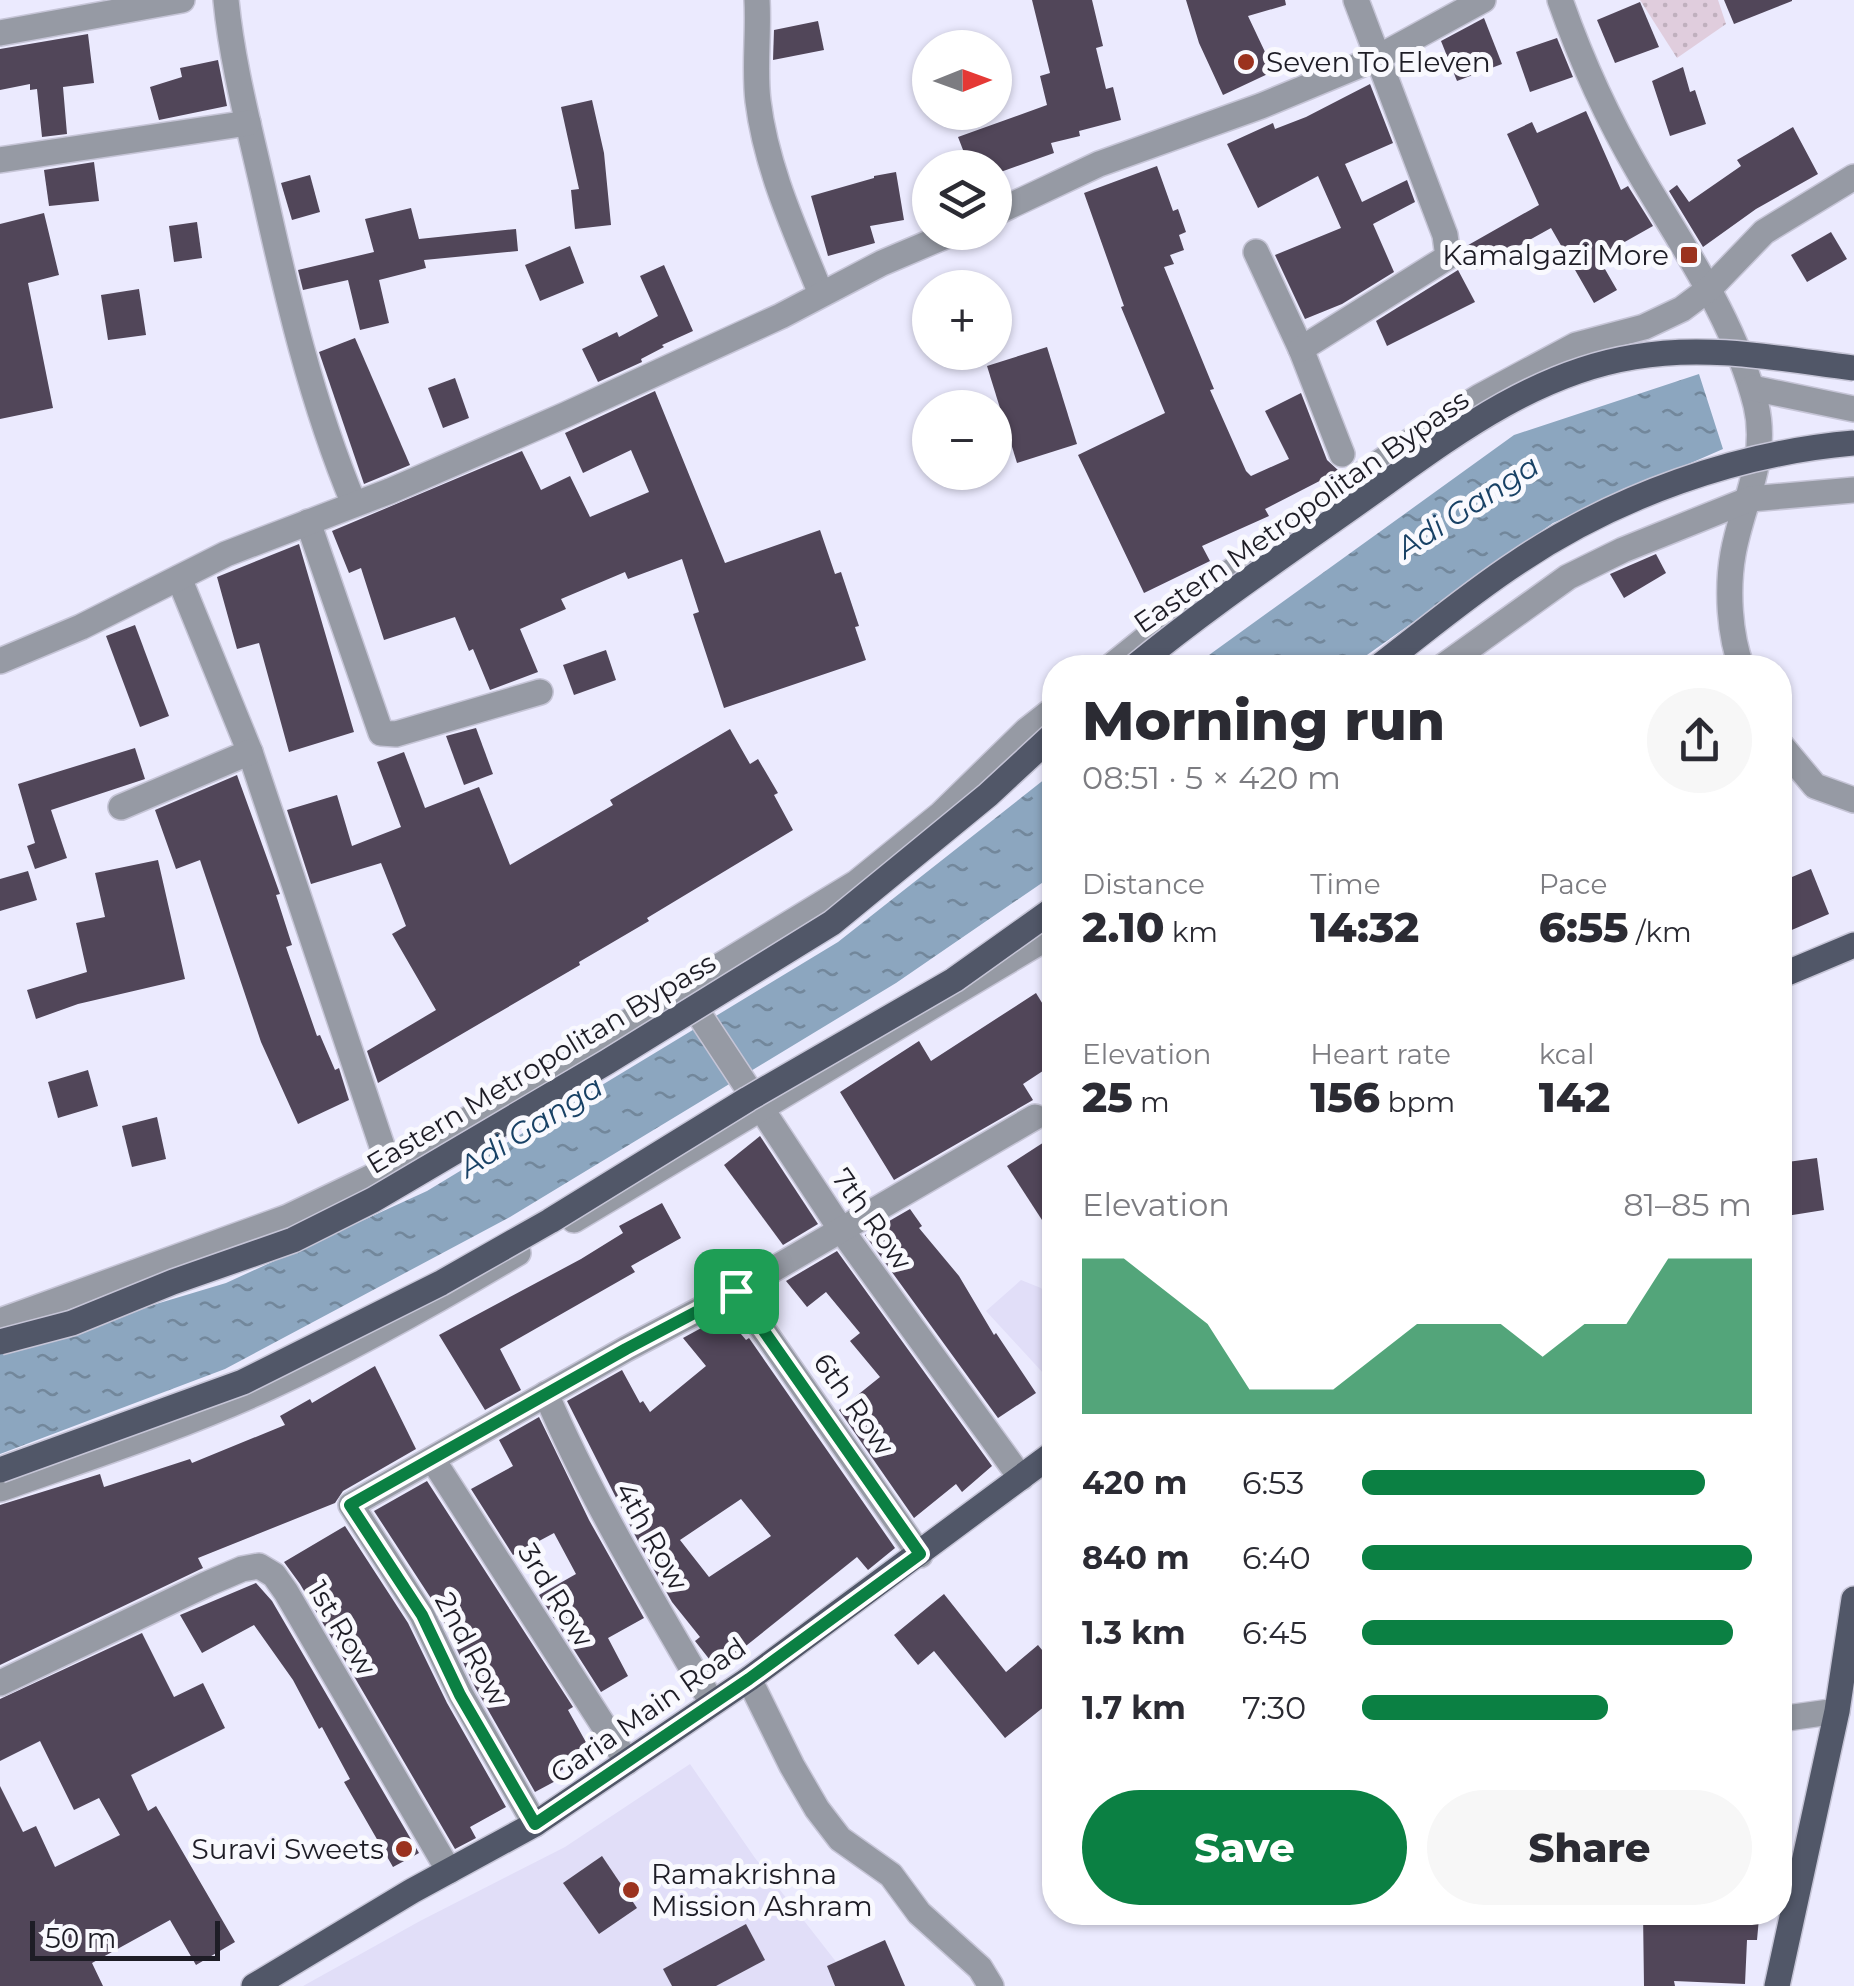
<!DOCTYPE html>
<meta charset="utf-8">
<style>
:root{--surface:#fff;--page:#f7f7f7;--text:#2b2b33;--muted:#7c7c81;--accent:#0b8043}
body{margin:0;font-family:Montserrat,sans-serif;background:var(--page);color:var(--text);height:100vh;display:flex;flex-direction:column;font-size:38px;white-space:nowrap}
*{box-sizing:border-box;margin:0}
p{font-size:32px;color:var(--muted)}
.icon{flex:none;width:55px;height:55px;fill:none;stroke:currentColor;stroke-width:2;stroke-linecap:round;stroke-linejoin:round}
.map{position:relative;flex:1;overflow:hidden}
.sheet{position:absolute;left:1042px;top:655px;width:750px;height:1270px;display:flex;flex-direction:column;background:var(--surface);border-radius:40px;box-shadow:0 2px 8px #0004}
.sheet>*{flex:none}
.needle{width:65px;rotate:89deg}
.tools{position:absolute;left:912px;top:30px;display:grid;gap:20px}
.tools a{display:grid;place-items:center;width:100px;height:100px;border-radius:50%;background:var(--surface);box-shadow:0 2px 8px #0004;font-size:50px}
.scale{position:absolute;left:30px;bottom:25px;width:190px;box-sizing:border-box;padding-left:10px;border:5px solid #1e1d26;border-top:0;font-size:28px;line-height:35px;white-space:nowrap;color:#1e1d26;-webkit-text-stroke:8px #f9f9fe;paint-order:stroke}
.pin{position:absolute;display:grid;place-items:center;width:85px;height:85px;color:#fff;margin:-42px;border-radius:20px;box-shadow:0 5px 15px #0006}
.round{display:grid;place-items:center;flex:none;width:105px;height:105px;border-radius:52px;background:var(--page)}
.head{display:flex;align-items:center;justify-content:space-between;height:170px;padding:0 40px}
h1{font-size:55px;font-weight:800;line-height:75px}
.stats{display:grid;grid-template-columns:repeat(3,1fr);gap:15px;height:170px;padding:10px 40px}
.stats div{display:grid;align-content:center}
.stats b{font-size:42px;font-weight:800}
.stats small{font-size:28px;font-weight:400}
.stats p{font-size:28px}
.chart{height:280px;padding:20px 40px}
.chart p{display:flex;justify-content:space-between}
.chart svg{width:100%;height:180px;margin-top:10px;fill:var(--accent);opacity:.7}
.action{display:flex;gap:20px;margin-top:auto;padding:20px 40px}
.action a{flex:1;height:115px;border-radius:60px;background:var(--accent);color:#fff;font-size:40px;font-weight:800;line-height:115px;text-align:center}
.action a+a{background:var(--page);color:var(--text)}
ul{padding:0 40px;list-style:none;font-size:32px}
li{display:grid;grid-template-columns:160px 120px 1fr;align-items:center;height:75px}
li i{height:25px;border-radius:12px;background:var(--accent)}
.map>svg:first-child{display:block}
</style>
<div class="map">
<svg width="1854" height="1986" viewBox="0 0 1854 1986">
<defs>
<pattern id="park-dots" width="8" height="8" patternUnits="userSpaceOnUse" patternTransform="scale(2.5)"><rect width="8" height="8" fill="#e0cddd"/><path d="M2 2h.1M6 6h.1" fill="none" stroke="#c0b0be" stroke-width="1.8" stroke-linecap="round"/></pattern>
<pattern id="water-ripples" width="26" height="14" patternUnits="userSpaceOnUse" patternTransform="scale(2.5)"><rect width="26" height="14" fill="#8ca6bf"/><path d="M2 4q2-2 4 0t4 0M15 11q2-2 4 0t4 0" fill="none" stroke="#72879b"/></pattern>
</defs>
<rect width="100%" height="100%" fill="#ebeafe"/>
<g fill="#e1def8">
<path d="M 1021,1280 L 1041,1288 L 1055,1306 L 1055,1386 L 986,1311 Z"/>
<path d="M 690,1764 L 755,1858 L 855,1986 L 303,1986 L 420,1921 L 565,1847 Z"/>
</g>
<path fill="url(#park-dots)" d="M 1640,0 L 1718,0 L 1726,24 L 1677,58 Z"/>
<g fill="url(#water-ripples)">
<path d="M 1699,374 L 1723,449 L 1553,523 L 1350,667 L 1191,668 L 1514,435 Z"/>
<path d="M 1055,771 L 1055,874 L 896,983 L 510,1217 L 225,1369 L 0,1454 L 0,1351 L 226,1283 L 427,1191 L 838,942 Z"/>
</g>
<g fill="#514659" fill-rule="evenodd">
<path d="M 1032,0 L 1092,0 L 1103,46 L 1096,48 L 1106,89 L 1113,87 L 1121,120 L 1079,131 L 1080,136 L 1051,143 L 1054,153 L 995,174 L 995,168 L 970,168 L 958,137 L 1047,105 L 1040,76 L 1050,73 Z"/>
<path d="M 1186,0 L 1285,0 L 1286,5 L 1248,16 L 1274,71 L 1223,95 L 1199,43 Z"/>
<path d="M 1724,0 L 1792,0 L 1792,1 L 1734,24 Z"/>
<path d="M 1640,2 L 1659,47 L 1615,63 L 1597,20 Z"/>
<path d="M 1484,18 L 1502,64 L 1457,81 L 1441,41 Z"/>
<path d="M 818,21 L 824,50 L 773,60 L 774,30 Z"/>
<path d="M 88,34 L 94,83 L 63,87 L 67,134 L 42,137 L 37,89 L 30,90 L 30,84 L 0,90 L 0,49 Z"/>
<path d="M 1557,38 L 1573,77 L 1530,92 L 1516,52 Z"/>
<path d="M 218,60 L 227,106 L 159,120 L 150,87 L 182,77 L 180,68 Z"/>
<path d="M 1683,67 L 1690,92 L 1695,90 L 1706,124 L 1670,136 L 1652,81 Z"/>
<path d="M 1370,84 L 1393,143 L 1345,164 L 1362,202 L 1407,180 L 1415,202 L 1373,224 L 1394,272 L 1342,304 L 1305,319 L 1275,255 L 1341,228 L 1318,176 L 1258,208 L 1227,144 L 1273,123 L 1275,129 L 1306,117 Z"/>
<path d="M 592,100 L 604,153 L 611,225 L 575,229 L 571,190 L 579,189 L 561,107 Z"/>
<path d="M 1586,111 L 1621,190 L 1628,186 L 1653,226 L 1598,257 L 1617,290 L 1594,303 L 1551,228 L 1476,270 L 1463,248 L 1539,205 L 1507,134 L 1532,122 L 1537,133 Z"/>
<path d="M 1793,127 L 1818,174 L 1756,209 L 1703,247 L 1669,191 L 1677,185 L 1689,202 L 1741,166 L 1737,160 Z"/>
<path d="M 94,162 L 99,201 L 49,206 L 44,170 Z"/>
<path d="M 1157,166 L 1173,211 L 1178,209 L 1186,232 L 1179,235 L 1184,250 L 1170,255 L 1174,264 L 1164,267 L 1214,389 L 1210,390 L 1246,471 L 1251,476 L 1289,459 L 1265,411 L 1301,393 L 1327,460 L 1339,471 L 1265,509 L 1269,516 L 1202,546 L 1210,561 L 1144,593 L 1078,455 L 1165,413 L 1121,307 L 1124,306 L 1084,193 Z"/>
<path d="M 896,172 L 904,220 L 870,226 L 875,243 L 828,256 L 811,196 L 874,178 L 874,176 Z"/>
<path d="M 310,175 L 320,212 L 292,220 L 281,183 Z"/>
<path d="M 411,208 L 419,239 L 516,229 L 518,251 L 424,260 L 426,268 L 379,280 L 389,323 L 360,330 L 348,280 L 303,290 L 298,270 L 374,252 L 365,219 Z"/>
<path d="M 44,213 L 59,275 L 28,283 L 53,408 L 0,419 L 0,224 Z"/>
<path d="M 197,222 L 202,258 L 174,262 L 169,226 Z"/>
<path d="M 1831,232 L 1847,259 L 1807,282 L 1791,255 Z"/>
<path d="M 570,246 L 584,283 L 540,301 L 525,265 Z"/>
<path d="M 664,265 L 693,331 L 662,345 L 664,347 L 641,359 L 642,362 L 598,382 L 582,349 L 617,332 L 619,337 L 658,316 L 640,276 Z"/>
<path d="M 1458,270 L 1475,302 L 1387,346 L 1376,321 Z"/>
<path d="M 139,289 L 146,335 L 108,340 L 101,295 Z"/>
<path d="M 355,338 L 410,465 L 364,484 L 319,352 Z"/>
<path d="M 1047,347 L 1077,444 L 1017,463 L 987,366 Z"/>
<path d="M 455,378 L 469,418 L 443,428 L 428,388 Z"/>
<path d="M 655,391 L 725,563 L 820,530 L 835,574 L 841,572 L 859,626 L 855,627 L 866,660 L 724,708 L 693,614 L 699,612 L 682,559 L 628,579 L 625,572 L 561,599 L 566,609 L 520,629 L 538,672 L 490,690 L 473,649 L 469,651 L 455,617 L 384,640 L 361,568 L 349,573 L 332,531 L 522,451 L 541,490 L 570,476 L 590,517 L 649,492 L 631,450 L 583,473 L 565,433 Z"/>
<path d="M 299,544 L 354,732 L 289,752 L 259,643 L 237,649 L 217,577 Z"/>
<path d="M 1656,554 L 1666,573 L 1624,598 L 1610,574 Z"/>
<path d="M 135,625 L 169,716 L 140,727 L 106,636 Z"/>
<path d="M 606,650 L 616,680 L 574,695 L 563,665 Z"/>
<path d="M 476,728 L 493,774 L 464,785 L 446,736 Z"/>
<path d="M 730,729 L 750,764 L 758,759 L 778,793 L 774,795 L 793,830 L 647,918 L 649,921 L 579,962 L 580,965 L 378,1083 L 367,1051 L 436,1010 L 392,934 L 406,926 L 381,863 L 311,884 L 287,810 L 337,795 L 352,846 L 401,827 L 377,762 L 404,752 L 425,808 L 479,787 L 510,865 L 613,805 L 610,800 Z"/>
<path d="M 135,748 L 145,779 L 51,810 L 67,858 L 35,869 L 27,846 L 35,843 L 18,784 Z"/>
<path d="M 237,775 L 280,894 L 276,895 L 292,945 L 286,947 L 317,1036 L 320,1035 L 335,1070 L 339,1068 L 349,1100 L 298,1124 L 261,1042 L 200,860 L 176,869 L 155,810 Z"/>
<path d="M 158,860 L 185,979 L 78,1004 L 36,1019 L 27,990 L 87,972 L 76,923 L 105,917 L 95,873 Z"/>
<path d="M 1811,869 L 1829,914 L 1780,935 L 1780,882 Z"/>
<path d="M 28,871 L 37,900 L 0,911 L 0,879 Z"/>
<path d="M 1036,993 L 1055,1024 L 1055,1063 L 1023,1084 L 1033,1100 L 894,1180 L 840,1092 L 919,1041 L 931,1061 Z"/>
<path d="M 88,1070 L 98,1106 L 58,1118 L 48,1082 Z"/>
<path d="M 157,1117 L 166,1159 L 132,1167 L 122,1126 Z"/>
<path d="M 1055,1135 L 1055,1240 L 1007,1166 Z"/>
<path d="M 760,1136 L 818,1224 L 783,1245 L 724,1165 Z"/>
<path d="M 1817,1158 L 1824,1210 L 1780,1217 L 1780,1163 Z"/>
<path d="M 662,1203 L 681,1238 L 631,1266 L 635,1272 L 500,1349 L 521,1390 L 485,1410 L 439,1335 L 581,1259 L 623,1233 L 619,1226 Z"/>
<path d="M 910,1209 L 922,1226 L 919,1228 L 959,1276 L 994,1335 L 996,1333 L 1036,1393 L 998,1418 L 865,1235 Z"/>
<path d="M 837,1251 L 992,1466 L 962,1492 L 956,1484 L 914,1518 L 839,1410 L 880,1377 L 850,1341 L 860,1333 L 826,1292 L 807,1307 L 786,1281 Z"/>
<path d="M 725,1315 L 746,1340 L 749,1338 L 895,1548 L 868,1570 L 857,1557 L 717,1669 L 695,1641 L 700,1637 L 672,1602 L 639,1543 L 567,1401 L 622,1370 L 640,1403 L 643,1401 L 650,1412 L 706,1366 L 683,1338 ZM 741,1499 L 771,1536 L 709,1577 L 680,1540 Z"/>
<path d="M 375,1366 L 416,1449 L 343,1491 L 335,1503 L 198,1558 L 203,1568 L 0,1665 L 0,1505 L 100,1474 L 104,1487 L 190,1459 L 192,1463 L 285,1425 L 280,1416 L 310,1399 L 312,1403 Z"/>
<path d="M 539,1417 L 589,1520 L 644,1618 L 608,1638 L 628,1676 L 601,1692 L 539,1595 L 576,1574 L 554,1533 L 513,1555 L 471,1489 L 513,1466 L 499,1440 Z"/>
<path d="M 427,1481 L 573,1707 L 568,1710 L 592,1753 L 560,1771 L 563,1777 L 535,1792 L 475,1687 L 436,1606 L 374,1511 Z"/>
<path d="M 345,1526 L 408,1623 L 447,1703 L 506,1807 L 470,1827 L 476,1838 L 455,1849 L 300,1584 L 284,1562 Z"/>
<path d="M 256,1583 L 272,1601 L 419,1853 L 393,1867 L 344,1782 L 350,1779 L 322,1727 L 319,1729 L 293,1680 L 254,1625 L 202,1653 L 180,1615 Z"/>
<path d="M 944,1594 L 1006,1672 L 1038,1645 L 1055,1666 L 1055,1698 L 1005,1738 L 934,1651 L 918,1665 L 894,1635 Z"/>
<path d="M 142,1633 L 174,1697 L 203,1683 L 225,1728 L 131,1775 L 148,1811 L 156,1806 L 235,1942 L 196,1965 L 170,1920 L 92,1963 L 103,1986 L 0,1986 L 0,1786 L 23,1832 L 36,1826 L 55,1867 L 120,1835 L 99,1798 L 74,1810 L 40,1741 L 0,1761 L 0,1699 Z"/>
<path d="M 602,1856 L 637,1908 L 599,1934 L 563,1883 Z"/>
<path d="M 1643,1912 L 1704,1912 L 1704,1915 L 1759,1918 L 1757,1940 L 1747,1940 L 1745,1984 L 1674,1981 L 1675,1986 L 1644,1986 Z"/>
<path d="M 746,1924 L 765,1960 L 716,1986 L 672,1986 L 663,1969 Z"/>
<path d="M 885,1940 L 905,1986 L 835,1986 L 827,1966 Z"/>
</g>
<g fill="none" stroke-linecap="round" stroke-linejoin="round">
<g stroke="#c6c5d7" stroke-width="28">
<g id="minor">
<path d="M 226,0 C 232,63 249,126 263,188 C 287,296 311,401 354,504"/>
<path d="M 757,0 C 759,33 754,68 758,101 C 766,168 796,232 821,294"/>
<path d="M 1560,0 C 1581,60 1608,119 1640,174 C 1684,249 1734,319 1756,405 C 1769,459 1742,503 1733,554 C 1727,588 1729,635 1742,668"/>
<path d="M 0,33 L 182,0"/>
<path d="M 0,160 L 248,123"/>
<path d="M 995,213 L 1099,164 L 1261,106 L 1377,58 L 1483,0"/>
<path d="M 1256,252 L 1301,349 L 1342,454"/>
<path d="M 1301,349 L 1448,257 L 1445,235 L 1356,0"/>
<path d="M 1752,388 L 1854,409"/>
<path d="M 308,522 L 381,733 L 396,734 L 540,692"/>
<path d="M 179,578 L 250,752 L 389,1167"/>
<path d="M 0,661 L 81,627 L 226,554 L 390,491 L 565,415 L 781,316 L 882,263 L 955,232"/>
<path d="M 1109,668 L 1222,577 L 1263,552 L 1301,525 L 1337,492 L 1428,429 L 1479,397 L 1576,345 L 1644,327 L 1682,309 L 1710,288 L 1764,232 L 1854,177"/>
<path d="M 1441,668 L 1568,577 L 1623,550 L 1750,499 L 1854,490"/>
<path d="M 1780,744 L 1815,786 L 1854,800"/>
<path d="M 121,807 L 250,752"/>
<path d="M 685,993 L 842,1231 L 1021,1478"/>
<path d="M 574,1220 L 1055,933"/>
<path d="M 736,1291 L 920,1555"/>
<path d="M 0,1321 L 288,1217 L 378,1174 L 856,883 L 941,814 L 1027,730 L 1055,708"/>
<path d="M 546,1394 C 592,1501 654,1602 712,1703"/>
<path d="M 433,1460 L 627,1762"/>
<path d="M 0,1489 C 91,1457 183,1427 270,1387 C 356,1347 437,1301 518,1253"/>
<path d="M 749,1679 L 792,1766 L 817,1809 L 840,1839 L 891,1875 L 919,1913 L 980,1968 L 991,1986"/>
<path d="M 0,1683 L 207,1584 L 242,1569 L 259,1566 L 274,1575 L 286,1592 L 449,1871"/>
<path d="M 1780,1719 L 1837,1711"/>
<path d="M 535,1824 L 461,1695 L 422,1615 L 351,1505 L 626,1349 L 736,1291 L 1035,1117"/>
</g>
</g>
<g stroke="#c6c5d7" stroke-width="28">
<g id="major">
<path d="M 1780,976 L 1854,945"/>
<path d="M 254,1986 L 412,1891 L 535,1824 L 749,1679 L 1055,1452"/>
<path d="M 1777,1986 L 1837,1711 L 1854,1599"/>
</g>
</g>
<use href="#minor" stroke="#969aa4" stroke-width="25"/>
<use href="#major" stroke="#515768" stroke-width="25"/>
<g stroke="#c6c5d7" stroke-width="28" stroke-linecap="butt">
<g id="major-bridge">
<path d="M 1133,668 C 1200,613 1271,564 1342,514 C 1433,451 1522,375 1634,357 C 1708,344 1781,359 1854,368"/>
<path d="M 1377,668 C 1424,632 1469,594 1518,562 C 1616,496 1737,453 1854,443"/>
<path d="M 0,1342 L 72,1323 L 173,1282 L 293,1240 L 373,1200 L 607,1062 L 832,923 L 988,795 L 1055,733"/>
<path d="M 0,1470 L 243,1382 L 441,1283 L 550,1221 L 748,1099 L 954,980 L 1055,908"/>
</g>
</g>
<use href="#major-bridge" stroke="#515768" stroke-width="25"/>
</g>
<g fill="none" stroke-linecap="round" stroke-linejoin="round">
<g stroke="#fff" stroke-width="20">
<path id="route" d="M 736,1291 L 920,1554 L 749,1679 L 535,1824 L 460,1695 L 422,1615 L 350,1505 L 626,1349 Z"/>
</g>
<use href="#route" stroke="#0b8043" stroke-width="12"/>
</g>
<g fill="#9b321e" stroke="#f9f9fe" stroke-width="4">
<circle cx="1246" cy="62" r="10"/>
<rect x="1679" y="245" width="20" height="20" rx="5"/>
<circle cx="404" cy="1849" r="10"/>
<circle cx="631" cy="1890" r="10"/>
</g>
<g text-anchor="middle" stroke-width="10" stroke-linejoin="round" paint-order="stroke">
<g font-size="28" fill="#1e1d26" stroke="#f9f9fe" text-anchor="start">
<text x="1266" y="72">Seven To Eleven</text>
<text x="1669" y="265" text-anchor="end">Kamalgazi More</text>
<text x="384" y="1859" text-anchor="end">Suravi Sweets</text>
<text x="651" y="1884">Ramakrishna<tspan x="651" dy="32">Mission Ashram</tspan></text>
</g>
<g font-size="28" fill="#1e1d26" stroke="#f9f9fe">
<text transform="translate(1301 511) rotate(-35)" y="10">Eastern Metropolitan Bypass</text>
<text transform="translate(541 1063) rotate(-31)" y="10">Eastern Metropolitan Bypass</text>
<text transform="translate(872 1219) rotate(55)" y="10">7th Row</text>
<text transform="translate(854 1404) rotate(55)" y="10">6th Row</text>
<text transform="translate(652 1536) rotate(61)" y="10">4th Row</text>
<text transform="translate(556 1595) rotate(58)" y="10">3rd Row</text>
<text transform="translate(342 1628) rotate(59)" y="10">1st Row</text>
<text transform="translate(472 1649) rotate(62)" y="10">2nd Row</text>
<text transform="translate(648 1710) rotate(-35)" y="10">Garia Main Road</text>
</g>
<g font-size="30" font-style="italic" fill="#184165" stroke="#f9f9fe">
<text transform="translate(1468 507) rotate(-33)" y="10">Adi Ganga</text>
<text transform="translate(531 1127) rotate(-32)" y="10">Adi Ganga</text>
</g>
</g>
</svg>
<div class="tools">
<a><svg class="needle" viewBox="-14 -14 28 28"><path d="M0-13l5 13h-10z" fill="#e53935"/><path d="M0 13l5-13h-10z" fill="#7c7c81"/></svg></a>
<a><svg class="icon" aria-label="layers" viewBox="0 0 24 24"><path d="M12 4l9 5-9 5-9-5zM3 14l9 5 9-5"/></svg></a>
<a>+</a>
<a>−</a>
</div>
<div class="scale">50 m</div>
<div class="pin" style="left:736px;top:1291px;background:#1e9e55"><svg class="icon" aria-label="arrive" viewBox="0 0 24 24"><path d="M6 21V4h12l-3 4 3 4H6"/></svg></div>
<section class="sheet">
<div class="head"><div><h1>Morning run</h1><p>08:51 · 5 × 420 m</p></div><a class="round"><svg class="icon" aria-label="share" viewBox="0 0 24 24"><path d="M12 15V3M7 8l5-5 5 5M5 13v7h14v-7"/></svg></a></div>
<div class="stats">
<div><p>Distance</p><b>2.10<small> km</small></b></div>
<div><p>Time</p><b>14:32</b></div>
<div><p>Pace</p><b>6:55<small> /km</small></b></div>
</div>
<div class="stats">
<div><p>Elevation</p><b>25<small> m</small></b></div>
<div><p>Heart rate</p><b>156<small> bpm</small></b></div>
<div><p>kcal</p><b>142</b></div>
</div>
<div class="chart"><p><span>Elevation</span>81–85 m</p>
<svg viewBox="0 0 160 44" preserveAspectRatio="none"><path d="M0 44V6L10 6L20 14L30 22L40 38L50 38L60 38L70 30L80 22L90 22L100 22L110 30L120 22L130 22L140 6L150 6L160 6V44z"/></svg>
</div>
<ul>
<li><b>420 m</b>6:53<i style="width:88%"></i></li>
<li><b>840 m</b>6:40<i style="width:100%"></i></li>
<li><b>1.3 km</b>6:45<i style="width:95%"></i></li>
<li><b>1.7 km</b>7:30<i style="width:63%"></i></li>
</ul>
<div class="action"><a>Save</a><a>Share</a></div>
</section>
</div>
